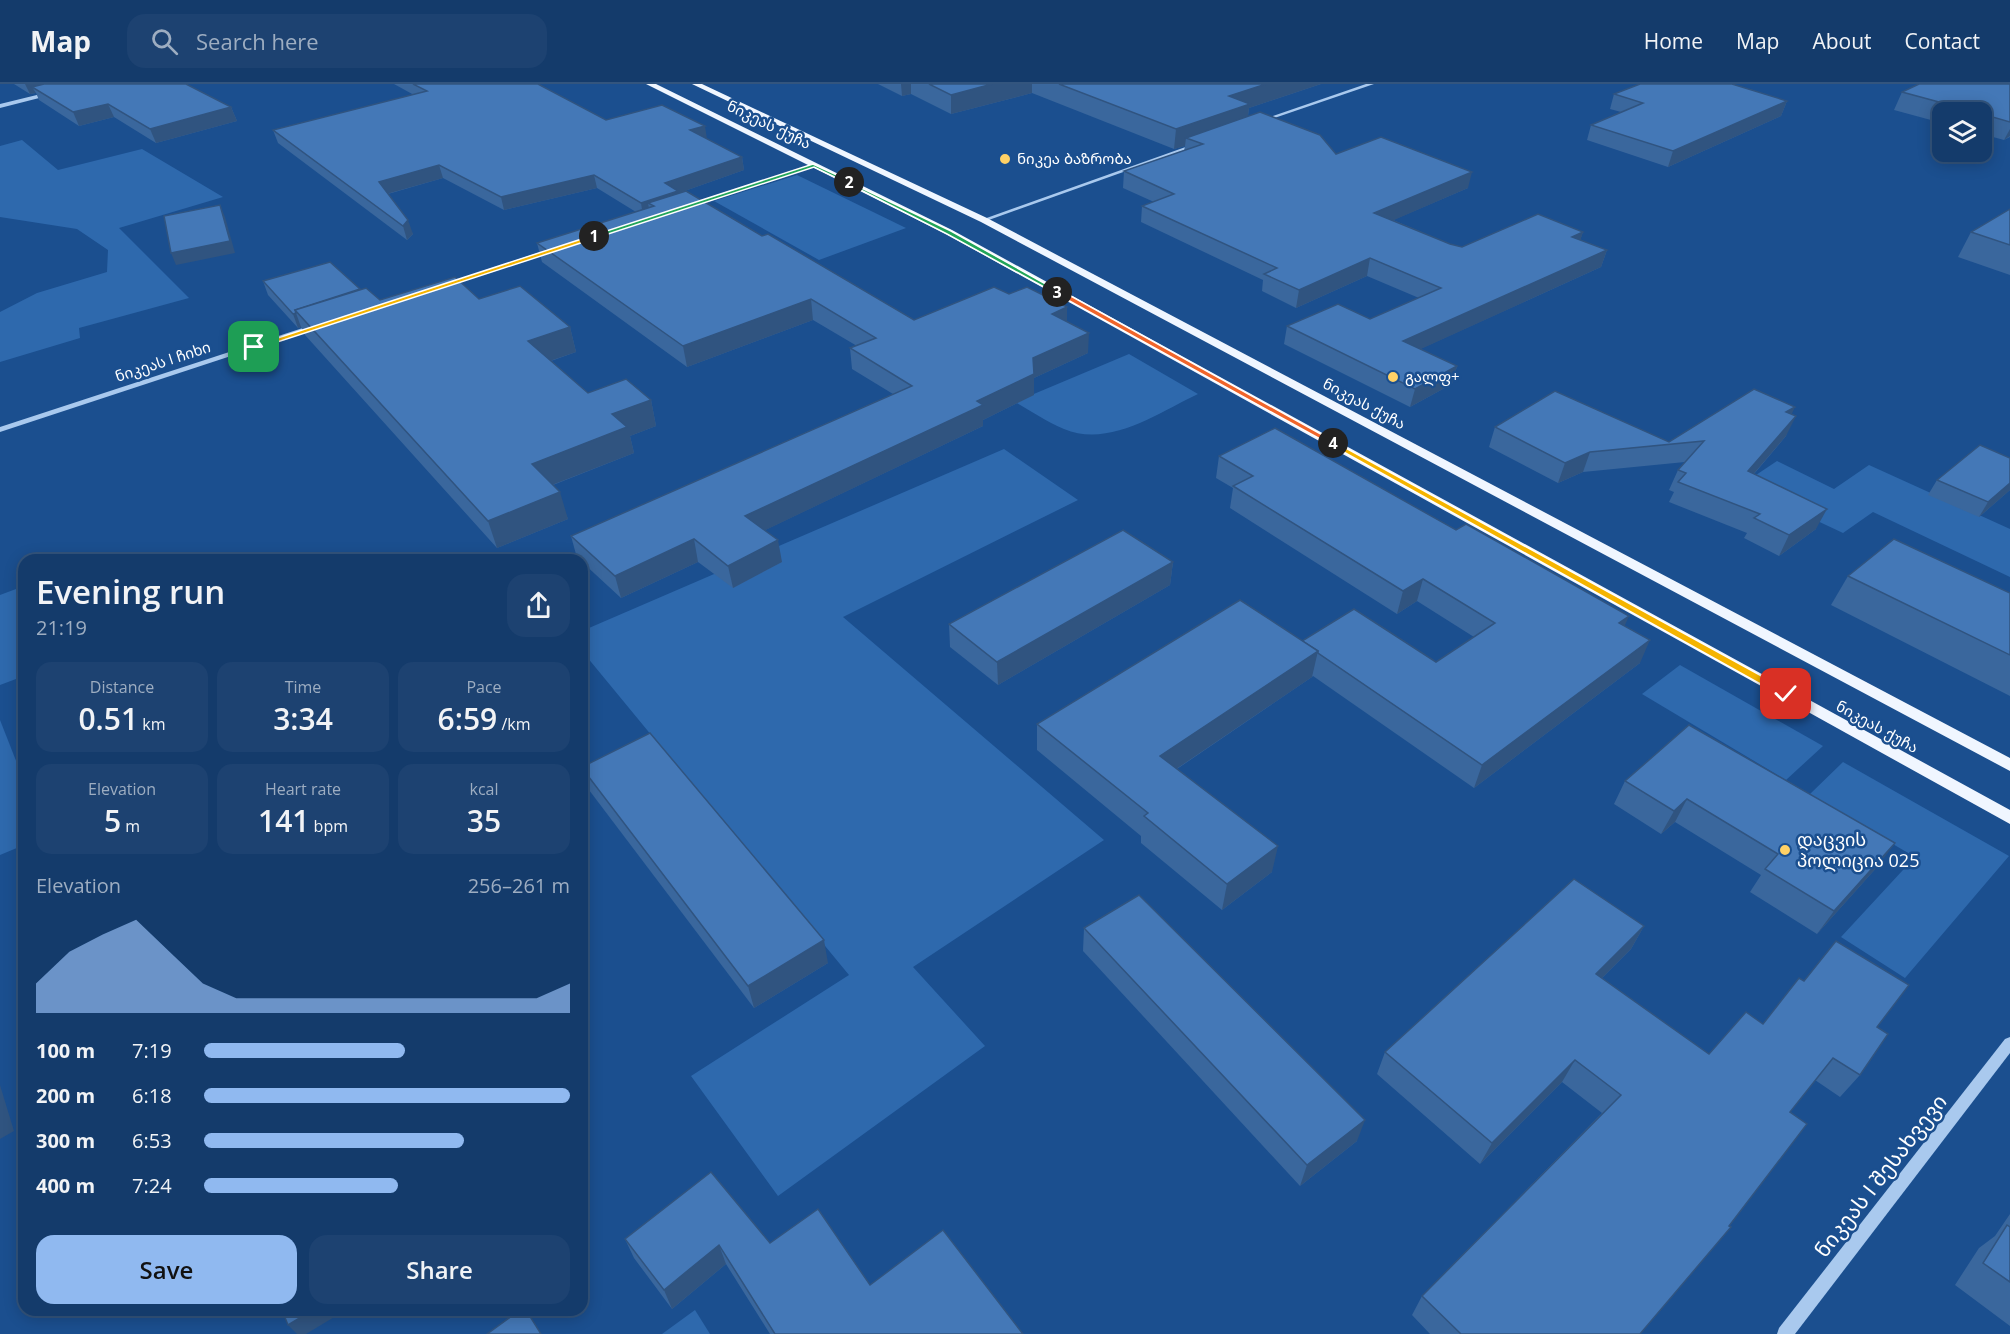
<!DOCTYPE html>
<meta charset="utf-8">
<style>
:root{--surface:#143b6b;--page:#1d4271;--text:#f1f3f6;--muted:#9dadc1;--line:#33557e;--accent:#90b9f0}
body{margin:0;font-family:"Open Sans","Noto Sans Georgian",sans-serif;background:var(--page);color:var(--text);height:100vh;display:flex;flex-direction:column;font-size:22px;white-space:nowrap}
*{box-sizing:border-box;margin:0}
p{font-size:20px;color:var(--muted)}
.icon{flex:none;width:33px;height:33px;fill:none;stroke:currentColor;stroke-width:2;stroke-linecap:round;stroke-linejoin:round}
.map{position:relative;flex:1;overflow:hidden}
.details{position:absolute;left:18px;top:470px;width:570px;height:762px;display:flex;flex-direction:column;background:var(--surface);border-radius:18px;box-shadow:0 3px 15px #0003,0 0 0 2px var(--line)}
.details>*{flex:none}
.controls{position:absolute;left:1932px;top:18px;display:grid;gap:12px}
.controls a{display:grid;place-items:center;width:60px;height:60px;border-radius:12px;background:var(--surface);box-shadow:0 3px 15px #0003,0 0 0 2px var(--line);font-size:30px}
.pin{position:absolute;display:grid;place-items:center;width:51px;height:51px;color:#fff;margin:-26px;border-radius:12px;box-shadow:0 3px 9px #0006}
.km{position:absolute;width:30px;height:30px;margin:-15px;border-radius:50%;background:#222;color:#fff;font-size:16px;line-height:30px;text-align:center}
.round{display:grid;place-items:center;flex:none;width:63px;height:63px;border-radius:18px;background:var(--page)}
.head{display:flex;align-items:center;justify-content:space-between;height:102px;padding:0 18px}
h1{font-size:33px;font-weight:600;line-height:45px}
.figures{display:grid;grid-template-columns:repeat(3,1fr);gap:9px;height:102px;padding:6px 18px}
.figures div{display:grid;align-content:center;border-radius:15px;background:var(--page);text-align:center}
.figures b{font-size:30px;font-weight:600}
.figures small{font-size:16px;font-weight:400}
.figures p{font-size:16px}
.chart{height:168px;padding:12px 18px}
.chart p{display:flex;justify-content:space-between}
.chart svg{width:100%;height:108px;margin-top:6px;fill:var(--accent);opacity:.7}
.action{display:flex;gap:12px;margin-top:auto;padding:12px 18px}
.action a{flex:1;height:69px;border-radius:18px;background:var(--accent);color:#111;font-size:24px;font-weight:600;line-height:69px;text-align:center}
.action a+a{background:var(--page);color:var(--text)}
ul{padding:0 18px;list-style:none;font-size:20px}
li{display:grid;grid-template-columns:96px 72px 1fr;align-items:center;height:45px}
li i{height:15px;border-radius:8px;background:var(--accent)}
header{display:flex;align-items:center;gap:36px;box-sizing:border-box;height:84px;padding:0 30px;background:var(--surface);border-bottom:2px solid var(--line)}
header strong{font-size:28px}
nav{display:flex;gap:33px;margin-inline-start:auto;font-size:21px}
.search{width:420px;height:54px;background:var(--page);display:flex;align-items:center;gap:15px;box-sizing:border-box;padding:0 21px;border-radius:18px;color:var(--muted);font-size:22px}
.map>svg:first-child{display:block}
</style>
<header>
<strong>Map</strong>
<div class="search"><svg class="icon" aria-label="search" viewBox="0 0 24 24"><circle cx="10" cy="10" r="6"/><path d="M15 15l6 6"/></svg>Search here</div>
<nav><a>Home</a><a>Map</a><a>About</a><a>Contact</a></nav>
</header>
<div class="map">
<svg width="2010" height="1250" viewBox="0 0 2010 1250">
<rect width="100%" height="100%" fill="#1b4f8f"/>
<g fill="#2e69ad">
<path d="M 22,56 L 58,86 L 142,65 L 223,113 L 119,144 L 189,214 L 79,244 L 80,254 L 0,278 L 0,228 L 37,209 L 107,188 L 108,166 L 77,145 L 0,133 L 0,62 Z"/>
<path d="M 797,91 L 906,144 L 819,176 L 714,117 Z"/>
<path d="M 1129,270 L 1198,310 C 1158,329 1109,364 1064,345 C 1047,338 1031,327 1015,318 Z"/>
<path d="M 1004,365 L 1078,416 L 843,533 L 1104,756 L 913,883 L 985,962 L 778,1112 L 691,992 L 849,891 L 582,567 L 582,547 Z"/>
<path d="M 1777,377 L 1834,405 L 1869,381 L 2010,445 L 2010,493 L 1873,428 L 1843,449 L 1741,401 Z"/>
<path d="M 24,502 L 24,592 L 0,601 L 0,511 Z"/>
<path d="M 1680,581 L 1823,662 L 1786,696 L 1642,610 Z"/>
<path d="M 0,636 L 24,697 L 24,761 L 0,771 Z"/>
<path d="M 1843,678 L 2009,772 L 1905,894 L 1841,853 L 1915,773 L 1809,711 Z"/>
<path d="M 695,1226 L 710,1250 L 662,1250 Z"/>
</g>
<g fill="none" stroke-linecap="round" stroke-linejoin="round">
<g fill="#a9c9ee" fill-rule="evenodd">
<path d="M 1366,0 L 1374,0 L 1263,38 L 1258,37 Z"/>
<path d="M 49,8 L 51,11 L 0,24 L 0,20 Z"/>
<path d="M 1194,60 L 1199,61 L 986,137 L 981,136 Z"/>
<path d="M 813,80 L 818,81 L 691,122 L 686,121 Z"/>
<path d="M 550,165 L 555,166 L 449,201 L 444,200 Z"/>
<path d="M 312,241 L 319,243 L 0,348 L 0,343 Z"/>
<path d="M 2010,953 L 2010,969 L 1795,1250 L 1777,1250 L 1779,1244 L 2005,955 Z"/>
</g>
<g fill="#f0f6ff" fill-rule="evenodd">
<path d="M 646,0 L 656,0 L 952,146 L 2010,726 L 2010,740 L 946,150 Z"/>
<path d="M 692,0 L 702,0 L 987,134 L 2010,674 L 2010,687 L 981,138 Z"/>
</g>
</g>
<g fill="#3a679d">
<path d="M 14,0 L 186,0 L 231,23 L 237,37 L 156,59 L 114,33 L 79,42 L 39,16 L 36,9 L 30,10 Z"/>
<path d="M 394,0 L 538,0 L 606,36 L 707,55 L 742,73 L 744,86 L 679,109 L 762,152 L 914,236 L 1009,210 L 1067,237 L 1088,269 L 1034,294 L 1034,311 L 983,336 L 983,342 L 765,446 L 782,478 L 733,504 L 698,478 L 621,514 L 582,478 L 582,476 L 579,476 L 577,474 L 571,452 L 893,310 L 852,285 L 850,264 L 857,262 L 813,236 L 687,283 L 542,178 L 537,159 L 636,128 L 597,104 L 504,126 L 443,94 L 388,110 L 413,150 L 407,156 L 278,59 L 273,46 L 414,11 Z"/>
<path d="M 878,0 L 1321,0 L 1249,24 L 1248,32 L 1336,70 L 1468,104 L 1393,136 L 1450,160 L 1462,163 L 1583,148 L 1580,156 L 1607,166 L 1601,183 L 1420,265 L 1457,282 L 1452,300 L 1410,323 L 1284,260 L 1287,242 L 1370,235 L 1419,214 L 1367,192 L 1296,224 L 1262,207 L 1263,196 L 1141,138 L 1142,122 L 1154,118 L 1123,104 L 1124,87 L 1184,67 L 1185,62 L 1174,65 L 1032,9 L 951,30 L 911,10 L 902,12 Z"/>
<path d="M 2010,0 L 2010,53 L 2004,56 L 1982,50 L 1982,28 L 1942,28 L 1942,39 L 1894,26 L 1902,8 Z"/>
<path d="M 1614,10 L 1787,17 L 1781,32 L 1668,83 L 1587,56 L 1591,41 L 1621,28 L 1610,25 Z"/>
<path d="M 2010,125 L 2010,191 L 1958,173 L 1971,148 Z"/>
<path d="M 263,197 L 360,205 L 380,216 L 479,215 L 570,243 L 576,268 L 551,277 L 588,309 L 651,316 L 656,342 L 630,352 L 634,369 L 553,401 L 568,435 L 497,464 L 305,251 L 301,243 L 298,244 L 268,211 Z"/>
<path d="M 1791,330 L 1786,352 L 1754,390 L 1816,445 L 1779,472 L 1744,454 L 1747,449 L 1669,418 L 1674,408 L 1669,406 L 1678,386 L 1685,378 L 1583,388 L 1558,399 L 1489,363 L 1495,343 L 1669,358 Z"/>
<path d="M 1219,372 L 1625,542 L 1640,579 L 1474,704 L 1313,592 L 1312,593 L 1177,685 L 1272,788 L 1222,826 L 1141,759 L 1141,752 L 1037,666 L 1037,640 L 1302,557 L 1436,578 L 1474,553 L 1417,517 L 1397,530 L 1230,424 L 1233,404 L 1216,394 Z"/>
<path d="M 2010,374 L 2010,406 L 1979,433 L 1928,411 L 1937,396 Z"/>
<path d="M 1173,478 L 1170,501 L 998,601 L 950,563 L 949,540 Z"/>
<path d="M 1848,492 L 2010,509 L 2010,612 L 1831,521 Z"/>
<path d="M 1689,641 L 1878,782 L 1817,850 L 1750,808 L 1761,791 L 1675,738 L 1661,750 L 1614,720 L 1625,697 Z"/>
<path d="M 582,683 L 828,879 L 754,924 L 589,706 L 582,686 Z"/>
<path d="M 1644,842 L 1631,865 L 1602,894 L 1709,970 L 1763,940 L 1877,943 L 1860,991 L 1840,1013 L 1815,996 L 1790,1028 L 1640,1250 L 1430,1250 L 1412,1231 L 1422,1212 L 1602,1029 L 1562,998 L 1480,1080 L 1377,990 L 1385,968 Z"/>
<path d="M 1084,844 L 1357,1057 L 1300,1102 L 1083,867 Z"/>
<path d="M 2010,1130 L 2010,1242 L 1955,1201 L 1979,1164 L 1995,1152 Z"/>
<path d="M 625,1155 L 770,1159 L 870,1201 L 1023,1250 L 770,1250 L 726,1180 L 672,1225 L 634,1174 Z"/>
</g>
<g fill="#305480">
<path d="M 25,0 L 73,0 L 32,3 L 36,9 L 30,10 Z"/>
<path d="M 901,0 L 911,0 L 911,10 L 902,12 Z"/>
<path d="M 992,0 L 1032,0 L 1032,9 L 951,30 L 951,11 Z"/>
<path d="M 1266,0 L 1321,0 L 1249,24 L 1247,39 L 1186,54 L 1185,62 L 1174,65 L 1176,45 L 1229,12 Z"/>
<path d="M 1787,17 L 1781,32 L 1668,83 L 1673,67 Z"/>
<path d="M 108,20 L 114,33 L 79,42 L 73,28 Z"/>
<path d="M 231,23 L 237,37 L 156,59 L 150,45 Z"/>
<path d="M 705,42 L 707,55 L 690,46 Z"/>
<path d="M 2010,45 L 2010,52 L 2004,56 Z"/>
<path d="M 742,73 L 744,86 L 679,109 L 654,122 L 648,119 L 650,130 L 643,132 L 641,119 L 665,99 Z"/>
<path d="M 439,81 L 443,94 L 383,111 L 379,98 Z"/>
<path d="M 1472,88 L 1468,104 L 1371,146 L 1374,129 Z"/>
<path d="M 594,91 L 597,104 L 504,126 L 501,113 Z"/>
<path d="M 220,121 L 225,133 L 235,169 L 176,181 L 171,169 Z"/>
<path d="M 408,136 L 413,150 L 407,156 L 403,142 Z"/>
<path d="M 1583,148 L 1578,164 L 1572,153 Z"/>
<path d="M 1607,166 L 1601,183 L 1399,275 L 1403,257 Z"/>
<path d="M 1370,174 L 1367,192 L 1296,224 L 1299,206 Z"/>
<path d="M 811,215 L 813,236 L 687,283 L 683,262 Z"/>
<path d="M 1067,223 L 1067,243 L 1052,230 Z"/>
<path d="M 296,229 L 301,243 L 298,244 L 293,230 Z"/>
<path d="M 570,243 L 576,268 L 535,282 L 528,257 Z"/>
<path d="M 1089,249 L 1088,269 L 1034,294 L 1034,311 L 983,336 L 983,342 L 749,454 L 745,432 L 977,317 L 1033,274 Z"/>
<path d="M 1457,282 L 1452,300 L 1410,323 L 1415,305 Z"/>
<path d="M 651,316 L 656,342 L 630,352 L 634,369 L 539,406 L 532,380 L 612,330 Z"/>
<path d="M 1795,323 L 1786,342 L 1786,328 Z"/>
<path d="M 1796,332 L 1786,352 L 1739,407 L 1748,387 Z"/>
<path d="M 1590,368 L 1583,388 L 1558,399 L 1565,379 Z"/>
<path d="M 2010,399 L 2010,406 L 1979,433 L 1988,418 Z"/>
<path d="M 560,408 L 568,435 L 497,464 L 488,437 Z"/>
<path d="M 1827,425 L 1816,445 L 1779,472 L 1789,451 Z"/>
<path d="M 694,455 L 698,478 L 621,514 L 615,492 Z"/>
<path d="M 778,456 L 782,478 L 733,504 L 728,482 Z"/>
<path d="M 1173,478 L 1170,501 L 998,601 L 997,578 Z"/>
<path d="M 1423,495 L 1417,517 L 1397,530 L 1403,507 Z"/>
<path d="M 1629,532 L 1619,555 L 1619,539 Z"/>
<path d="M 1650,556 L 1640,579 L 1474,704 L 1482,681 Z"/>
<path d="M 1318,567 L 1312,593 L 1157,698 L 1160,672 Z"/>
<path d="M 1687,715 L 1675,738 L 1661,750 L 1674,727 Z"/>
<path d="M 1895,759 L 1878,782 L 1817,850 L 1834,827 Z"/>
<path d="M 1278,762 L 1272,788 L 1222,826 L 1227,800 Z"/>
<path d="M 1644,842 L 1631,865 L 1583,913 L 1596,890 Z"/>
<path d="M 824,856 L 828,879 L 754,924 L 748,902 Z"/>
<path d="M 1575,976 L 1562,998 L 1480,1080 L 1492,1059 Z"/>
<path d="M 0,1001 L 14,1047 L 0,1055 Z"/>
<path d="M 1365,1036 L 1357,1057 L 1300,1102 L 1307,1081 Z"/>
<path d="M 719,1161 L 726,1180 L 672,1225 L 664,1206 Z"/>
<path d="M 313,1226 L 346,1226 L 306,1250 L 297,1250 L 288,1241 Z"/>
<path d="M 450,1226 L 465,1226 L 456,1232 Z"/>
</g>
<g fill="#4478b7" stroke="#305480" stroke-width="1.5">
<path d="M 44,0 L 186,0 L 231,23 L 150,45 L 108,20 L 73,28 L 32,3 Z"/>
<path d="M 413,0 L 538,0 L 606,36 L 662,21 L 705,42 L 690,46 L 742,73 L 665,99 L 678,107 L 641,119 L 594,91 L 501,113 L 439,81 L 379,98 L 408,136 L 403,142 L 273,46 L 427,7 Z"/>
<path d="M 929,0 L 992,0 L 951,11 Z"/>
<path d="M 1059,0 L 1266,0 L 1229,12 L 1250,20 L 1176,45 Z"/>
<path d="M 1640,0 L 1732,0 L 1787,17 L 1673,67 L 1591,41 L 1643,19 L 1614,10 Z"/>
<path d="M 1919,0 L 2010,0 L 2010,38 L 1982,30 L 1982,28 L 1976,28 L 1902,8 Z"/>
<path d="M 1260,28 L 1320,51 L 1336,70 L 1381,53 L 1472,88 L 1374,129 L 1450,160 L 1462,163 L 1538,130 L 1583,148 L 1572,153 L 1607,166 L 1403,257 L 1457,282 L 1415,305 L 1287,242 L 1338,220 L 1370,235 L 1441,204 L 1370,174 L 1299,206 L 1264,190 L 1277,184 L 1142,122 L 1174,110 L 1124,87 L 1203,60 L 1186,54 Z"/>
<path d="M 686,107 L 762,152 L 768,150 L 914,236 L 994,203 L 1009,210 L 1027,203 L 1067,223 L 1052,230 L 1089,249 L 1033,274 L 1034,290 L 977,317 L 983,321 L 745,432 L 778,456 L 728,482 L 694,455 L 615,492 L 571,452 L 912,302 L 850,264 L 876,254 L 811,215 L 683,262 L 537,159 L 654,122 L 648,119 Z"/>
<path d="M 220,121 L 230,157 L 171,169 L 164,132 Z"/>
<path d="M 2010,125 L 2010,161 L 1971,148 Z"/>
<path d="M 330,178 L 360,205 L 295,226 L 296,229 L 293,230 L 263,197 Z"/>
<path d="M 455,193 L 479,215 L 520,202 L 570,243 L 528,257 L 588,309 L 626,295 L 651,316 L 612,330 L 627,343 L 532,380 L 560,408 L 488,437 L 295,226 L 366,204 L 380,216 Z"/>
<path d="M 1754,305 L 1795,323 L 1786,328 L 1796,332 L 1748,387 L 1827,425 L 1789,451 L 1754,434 L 1760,430 L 1678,398 L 1686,389 L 1678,386 L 1704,357 L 1590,368 L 1565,379 L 1495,343 L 1555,307 L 1669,358 Z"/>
<path d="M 1275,344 L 1456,446 L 1466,440 L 1629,532 L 1619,539 L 1650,556 L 1482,681 L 1318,569 L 1318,567 L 1302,557 L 1354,525 L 1436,578 L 1495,539 L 1423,495 L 1403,507 L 1233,402 L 1253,392 L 1219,372 Z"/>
<path d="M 1980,361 L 2010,374 L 2010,399 L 1988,418 L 1937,396 Z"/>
<path d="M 1123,446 L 1173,478 L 997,578 L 949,540 Z"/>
<path d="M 1894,455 L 2010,509 L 2010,571 L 1848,492 Z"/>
<path d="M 1240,516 L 1318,567 L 1160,672 L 1278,762 L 1227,800 L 1144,732 L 1148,729 L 1037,640 Z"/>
<path d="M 1689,641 L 1895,759 L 1834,827 L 1765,785 L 1778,770 L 1687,715 L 1674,727 L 1625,697 Z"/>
<path d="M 650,649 L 824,856 L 748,902 L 582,684 L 582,683 Z"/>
<path d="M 1574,795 L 1644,842 L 1596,890 L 1709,970 L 1746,928 L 1763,940 L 1799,894 L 1804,897 L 1836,857 L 1909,901 L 1877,943 L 1888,950 L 1860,991 L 1833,974 L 1790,1028 L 1807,1040 L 1729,1142 L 1731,1143 L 1640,1250 L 1461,1250 L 1422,1212 L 1621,1011 L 1575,976 L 1492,1059 L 1385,968 Z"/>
<path d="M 1139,811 L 1365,1036 L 1307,1081 L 1084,844 Z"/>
<path d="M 711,1088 L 770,1159 L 818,1125 L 870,1201 L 943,1146 L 1023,1250 L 775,1250 L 719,1161 L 664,1206 L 625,1155 Z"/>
<path d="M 2007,1141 L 2010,1143 L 2010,1198 L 1983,1179 Z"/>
<path d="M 282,1226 L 313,1226 L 288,1241 Z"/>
<path d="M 520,1226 L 526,1226 L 541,1250 L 487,1250 Z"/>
</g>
<path fill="#f5b400" stroke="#fff" stroke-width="1.5" d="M 594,151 L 596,154 L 256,265 L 250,263 Z"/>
<path fill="#22a559" stroke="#fff" stroke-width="1.5" d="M 813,80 L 852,98 L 847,99 L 814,83 L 596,154 L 591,152 Z"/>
<path fill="#22a559" stroke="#fff" stroke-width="1.5" d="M 847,97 L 951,147 L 1060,208 L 1055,209 L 947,150 L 847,99 Z"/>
<path fill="#f0652b" stroke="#fff" stroke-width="1.5" d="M 1055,206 L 1060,206 L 1337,359 L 1331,361 L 1055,209 Z"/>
<path fill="#f5b400" stroke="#fff" stroke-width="1.5" d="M 1333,357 L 1789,607 L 1791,610 L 1782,612 L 1331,361 Z"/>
<g fill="#ffd166" stroke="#1b4f8f" stroke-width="2">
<circle cx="1005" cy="75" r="6"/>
<circle cx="1393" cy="293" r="6"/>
<circle cx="1785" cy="766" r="6"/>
</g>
<g text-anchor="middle" stroke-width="5" stroke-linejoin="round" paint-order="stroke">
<g font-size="15" fill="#fff" stroke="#1b4f8f">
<text transform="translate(769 41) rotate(26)" y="5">ნიკეას ქუჩა</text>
<text transform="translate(163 278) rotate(-18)" y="5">ნიკეას I ჩიხი</text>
<text transform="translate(1364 320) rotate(28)" y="5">ნიკეას ქუჩა</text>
<text transform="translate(1877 643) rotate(29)" y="5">ნიკეას ქუჩა</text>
</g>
<g font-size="15" fill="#fff" stroke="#1b4f8f" text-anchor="start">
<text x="1017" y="80">ნიკეა ბაზრობა</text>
<text x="1405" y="298">გალფ+</text>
</g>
<g font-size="18" fill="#fff" stroke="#1b4f8f" text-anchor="start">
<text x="1797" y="762">დაცვის<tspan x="1797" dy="21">პოლიცია 025</tspan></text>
</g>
<g font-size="21" fill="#fff" stroke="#1b4f8f">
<text transform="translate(1881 1092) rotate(-52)" y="7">ნიკეას I შესახვევი</text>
</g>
</g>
</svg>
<div class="controls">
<a><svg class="icon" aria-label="layers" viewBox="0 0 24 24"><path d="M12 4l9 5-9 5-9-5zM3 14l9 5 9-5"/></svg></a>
</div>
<div class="pin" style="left:254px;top:263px;background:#1e9e55"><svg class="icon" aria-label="arrive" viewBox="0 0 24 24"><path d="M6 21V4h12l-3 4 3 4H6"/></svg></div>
<div class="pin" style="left:1786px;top:610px;background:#d93025"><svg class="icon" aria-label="check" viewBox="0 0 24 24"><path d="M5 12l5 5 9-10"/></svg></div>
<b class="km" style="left:594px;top:152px">1</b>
<b class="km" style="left:849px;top:98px">2</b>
<b class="km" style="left:1057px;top:208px">3</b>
<b class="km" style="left:1333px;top:359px">4</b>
<section class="details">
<div class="head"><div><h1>Evening run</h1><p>21:19</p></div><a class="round"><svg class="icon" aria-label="share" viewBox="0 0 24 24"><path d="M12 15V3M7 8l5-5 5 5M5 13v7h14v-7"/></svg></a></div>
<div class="figures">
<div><p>Distance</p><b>0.51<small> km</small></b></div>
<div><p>Time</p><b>3:34</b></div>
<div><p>Pace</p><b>6:59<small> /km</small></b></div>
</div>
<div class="figures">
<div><p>Elevation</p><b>5<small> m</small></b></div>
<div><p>Heart rate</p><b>141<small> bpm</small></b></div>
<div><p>kcal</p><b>35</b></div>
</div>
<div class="chart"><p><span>Elevation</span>256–261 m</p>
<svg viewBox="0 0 160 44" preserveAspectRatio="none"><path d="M0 44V32L10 19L20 12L30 6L40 19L50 32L60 38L70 38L80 38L90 38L100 38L110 38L120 38L130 38L140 38L150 38L160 32V44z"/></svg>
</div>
<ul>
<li><b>100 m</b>7:19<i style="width:55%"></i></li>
<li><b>200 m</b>6:18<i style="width:100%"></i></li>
<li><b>300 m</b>6:53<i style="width:71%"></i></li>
<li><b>400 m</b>7:24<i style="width:53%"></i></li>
</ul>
<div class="action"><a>Save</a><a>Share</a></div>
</section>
</div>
